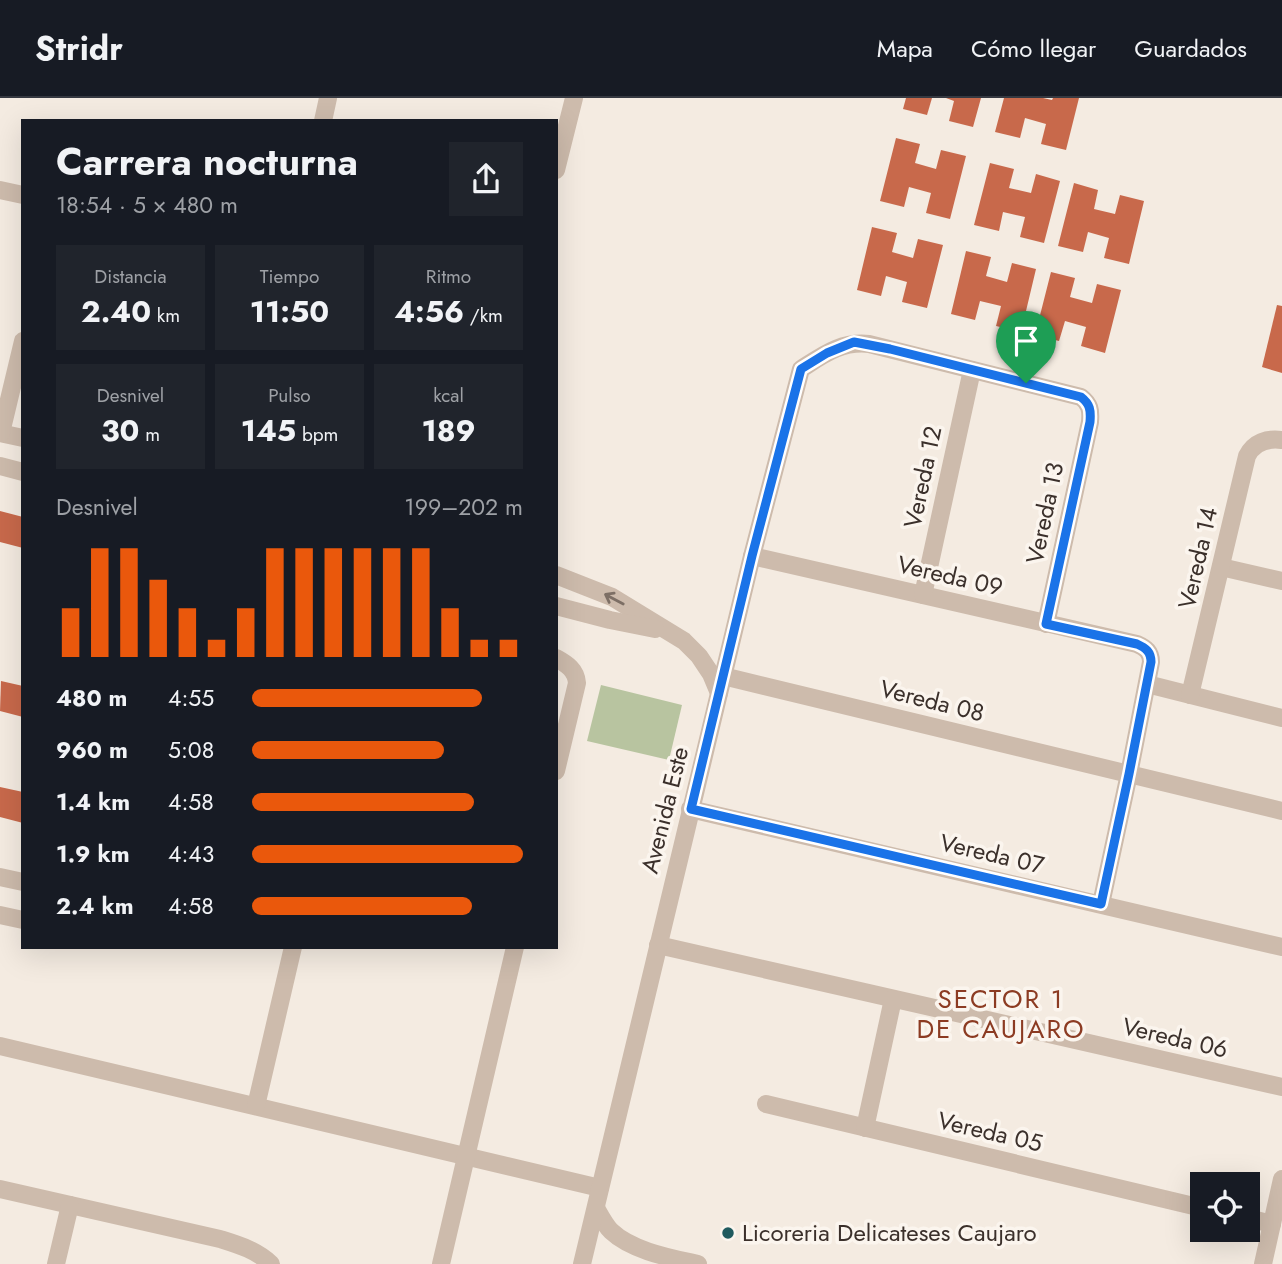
<!DOCTYPE html>
<html lang="es">
<meta charset="utf-8">
<style>
:root{--surface:#171b24;--page:#20242c;--text:#f1f3f6;--muted:#9ea1a6;--line:#363941;--accent:#ea580c}
body{margin:0;font-family:Jost,sans-serif;background:var(--page);color:var(--text);height:100vh;display:flex;flex-direction:column;font-size:26px;white-space:nowrap}
*{box-sizing:border-box;margin:0}
p{font-size:23px;color:var(--muted)}
.icon{flex:none;width:38px;height:38px;fill:none;stroke:currentColor;stroke-width:2;stroke-linecap:round;stroke-linejoin:round}
.map{position:relative;flex:1;overflow:hidden}
.panel{position:absolute;left:21px;top:21px;width:537px;height:830px;display:flex;flex-direction:column;background:var(--surface);border-radius:0px;box-shadow:0 7px 28px #0002}
.panel>*{flex:none}
.buttons{position:absolute;left:1190px;top:1074px;display:grid;gap:14px}
.buttons a{display:grid;place-items:center;width:70px;height:70px;border-radius:0px;background:var(--surface);box-shadow:0 7px 28px #0002;font-size:35px}
.pin{position:absolute;display:grid;place-items:center;width:60px;height:60px;color:#fff;margin:-72px -30px;border-radius:50% 50% 50% 0;rotate:-45deg;box-shadow:0 0 7px #0007}
.pin .icon{rotate:45deg}
.round{display:grid;place-items:center;flex:none;width:74px;height:74px;border-radius:0px;background:var(--page)}
.overview{display:flex;align-items:center;justify-content:space-between;height:119px;padding:0 35px}
h1{font-size:38px;font-weight:700;line-height:52px}
.figures{display:grid;grid-template-columns:repeat(3,1fr);gap:10px;height:119px;padding:7px 35px}
.figures div{display:grid;align-content:center;border-radius:0px;background:var(--page);text-align:center}
.figures b{font-size:30px;font-weight:700}
.figures small{font-size:19px;font-weight:400}
.figures p{font-size:19px}
.chart{height:196px;padding:14px 35px}
.chart p{display:flex;justify-content:space-between}
.chart svg{width:100%;height:126px;margin-top:7px;stroke:var(--accent);stroke-width:6}
ul{padding:0 35px;list-style:none;font-size:23px}
li{display:grid;grid-template-columns:112px 84px 1fr;align-items:center;height:52px}
li i{height:18px;border-radius:9px;background:var(--accent)}
header{display:flex;align-items:center;gap:42px;box-sizing:border-box;height:98px;padding:0 35px;background:var(--surface);border-bottom:2px solid var(--line)}
header strong{font-size:33px}
nav{display:flex;gap:38px;margin-inline-start:auto;font-size:24px}
.map>svg:first-child{display:block}
</style>
<header>
<strong>Stridr</strong>
<nav><a>Mapa</a><a>Cómo llegar</a><a>Guardados</a></nav>
</header>
<div class="map">
<svg width="1282" height="1166" viewBox="0 0 1282 1166">
<rect width="100%" height="100%" fill="#f4ebe1"/>
<path fill="#b8c4a0" d="M 601,587 L 682,607 L 669,662 L 587,643 Z"/>
<g fill="#c8694b">
<path d="M 906,0 L 932,0 L 927,17 L 903,11 Z"/>
<path d="M 946,0 L 981,0 L 973,29 L 949,23 L 954,3 Z"/>
<path d="M 1004,0 L 1043,0 L 1052,2 L 1053,0 L 1079,0 L 1066,52 L 1041,46 L 1046,26 L 1025,20 L 1020,40 L 995,34 Z"/>
<path d="M 896,40 L 920,46 L 915,65 L 936,71 L 941,52 L 966,58 L 950,121 L 926,115 L 931,95 L 909,89 L 904,109 L 880,103 Z"/>
<path d="M 990,65 L 1014,71 L 1009,90 L 1031,95 L 1036,76 L 1060,83 L 1044,145 L 1020,139 L 1025,119 L 1003,114 L 999,133 L 974,127 Z"/>
<path d="M 1074,85 L 1098,92 L 1094,111 L 1115,116 L 1120,97 L 1144,103 L 1129,166 L 1104,160 L 1109,140 L 1088,134 L 1083,154 L 1058,148 Z"/>
<path d="M 872,129 L 897,135 L 892,154 L 913,160 L 918,141 L 943,147 L 927,210 L 902,204 L 907,184 L 886,178 L 881,198 L 857,192 Z"/>
<path d="M 966,153 L 991,159 L 986,178 L 1007,184 L 1012,165 L 1036,171 L 1021,234 L 996,228 L 1001,208 L 980,203 L 975,222 L 951,216 Z"/>
<path d="M 1051,174 L 1075,180 L 1070,199 L 1092,205 L 1097,186 L 1121,192 L 1105,255 L 1081,248 L 1086,229 L 1065,223 L 1059,243 L 1035,237 Z"/>
<path d="M 1277,207 L 1282,208 L 1282,275 L 1262,269 Z"/>
<path d="M 0,413 L 23,419 L 23,450 L 0,444 Z"/>
<path d="M 1,583 L 23,588 L 23,619 L 0,613 Z"/>
<path d="M 0,689 L 23,694 L 23,725 L 0,719 Z"/>
</g>
<g fill="none" stroke-linecap="round" stroke-linejoin="round">
<g stroke="#cdbbac" stroke-width="18">
<path d="M 323,23 L 328,0"/>
<path d="M 556,72 L 574,0"/>
<path d="M 0,92 L 23,97"/>
<path d="M 0,335 L 23,340"/>
<path d="M 1,335 L 23,243"/>
<path d="M 0,368 L 23,374"/>
<path d="M 752,458 L 1137,546 C 1146,550 1151,554 1151,564 L 1129,676 L 1101,806"/>
<path d="M 1221,469 L 1282,483"/>
<path d="M 556,477 L 612,499 L 684,543 L 699,558 L 711,576 L 719,595"/>
<path d="M 923,497 L 972,272"/>
<path d="M 556,508 L 610,522 L 655,531"/>
<path d="M 556,560 C 567,566 576,572 577,585 L 556,673"/>
<path d="M 723,578 L 1282,713"/>
<path d="M 1147,586 L 1282,620"/>
<path d="M 1190,597 L 1247,358 C 1254,344 1267,340 1282,342"/>
<path d="M 690,711 L 1282,849"/>
<path d="M 0,779 L 23,784"/>
<path d="M 0,817 L 23,822"/>
<path d="M 658,847 L 1282,989"/>
<path d="M 0,948 L 600,1090"/>
<path d="M 766,1006 L 1202,1110"/>
<path d="M 256,1008 L 293,849"/>
<path d="M 865,1030 L 893,901"/>
<path d="M 0,1091 L 220,1141 C 239,1147 256,1152 271,1166"/>
<path d="M 596,1110 C 600,1117 605,1127 611,1133 C 632,1153 671,1160 698,1166"/>
<path d="M 1248,1120 L 1272,1126"/>
<path d="M 56,1166 L 70,1107"/>
<path d="M 441,1166 L 515,849"/>
<path d="M 582,1166 L 752,458 L 801,271 C 823,257 841,243 869,246 L 1081,299 C 1090,306 1091,312 1090,324 L 1046,526"/>
<path d="M 1263,1166 L 1282,1081"/>
</g>
</g>
<defs><path id="oneway-shaft" d="M-6 0H5M1.5-3L5.5 0L1.5 3" fill="none" stroke-width="1.6" stroke-linecap="round" stroke-linejoin="round" transform="scale(1.75)"/></defs>
<use stroke="#7d6f65" href="#oneway-shaft" transform="translate(614 501) rotate(-152)"/>
<g fill="none" stroke-linecap="round" stroke-linejoin="round">
<g stroke="#fff" stroke-width="14">
<path id="route" d="M 854,244 L 890,251 L 1081,299 C 1090,306 1091,312 1090,324 L 1046,526 L 1137,546 C 1146,550 1151,554 1151,564 L 1129,676 L 1101,806 L 691,711 L 752,458 L 801,271 L 827,255 Z"/>
</g>
<use href="#route" stroke="#1a73e8" stroke-width="9"/>
</g>
<circle fill="#1f5a5e" stroke="#fbf5ee" stroke-width="2.5" cx="728" cy="1135" r="7"/>
<g text-anchor="middle" stroke-width="7" stroke-linejoin="round" paint-order="stroke">
<g font-size="24" fill="#3b302b" stroke="#fbf5ee">
<text transform="translate(923 379) rotate(-78)" y="8">Vereda 12</text>
<text transform="translate(1045 415) rotate(-78)" y="8">Vereda 13</text>
<text transform="translate(1198 460) rotate(-77)" y="8">Vereda 14</text>
<text transform="translate(950 478) rotate(13)" y="8">Vereda 09</text>
<text transform="translate(932 603) rotate(14)" y="8">Vereda 08</text>
<text transform="translate(665 712) rotate(-76)" y="8">Avenida Este</text>
<text transform="translate(992 756) rotate(13)" y="8">Vereda 07</text>
<text transform="translate(1175 940) rotate(13)" y="8">Vereda 06</text>
<text transform="translate(990 1034) rotate(13)" y="8">Vereda 05</text>
</g>
<g font-size="24" fill="#3b302b" stroke="#fbf5ee" text-anchor="start">
<text x="742" y="1143">Licoreria Delicateses Caujaro</text>
</g>
<g font-size="26" letter-spacing="2" fill="#8c3b22" stroke="#fbf5ee">
<text x="1001" y="910">SECTOR 1<tspan x="1001" dy="30">DE CAUJARO</tspan></text>
</g>
</g>
</svg>
<div class="buttons">
<a><svg class="icon" aria-label="locate" viewBox="0 0 24 24"><circle cx="12" cy="12" r="6"/><path d="M12 2v4M12 18v4M2 12h4M18 12h4"/></svg></a>
</div>
<div class="pin" style="left:1026px;top:285px;background:#1e9e55"><svg class="icon" aria-label="arrive" viewBox="0 0 24 24"><path d="M6 21V4h12l-3 4 3 4H6"/></svg></div>
<section class="panel">
<div class="overview"><div><h1>Carrera nocturna</h1><p>18:54 · 5 × 480 m</p></div><a class="round"><svg class="icon" aria-label="share" viewBox="0 0 24 24"><path d="M12 15V3M7 8l5-5 5 5M5 13v7h14v-7"/></svg></a></div>
<div class="figures">
<div><p>Distancia</p><b>2.40<small> km</small></b></div>
<div><p>Tiempo</p><b>11:50</b></div>
<div><p>Ritmo</p><b>4:56<small> /km</small></b></div>
</div>
<div class="figures">
<div><p>Desnivel</p><b>30<small> m</small></b></div>
<div><p>Pulso</p><b>145<small> bpm</small></b></div>
<div><p>kcal</p><b>189</b></div>
</div>
<div class="chart"><p><span>Desnivel</span>199–202 m</p>
<svg viewBox="0 0 160 44" preserveAspectRatio="none"><path d="M5 44V27M15 44V6M25 44V6M35 44V17M45 44V27M55 44V38M65 44V27M75 44V6M85 44V6M95 44V6M105 44V6M115 44V6M125 44V6M135 44V27M145 44V38M155 44V38"/></svg>
</div>
<ul>
<li><b>480 m</b>4:55<i style="width:85%"></i></li>
<li><b>960 m</b>5:08<i style="width:71%"></i></li>
<li><b>1.4 km</b>4:58<i style="width:82%"></i></li>
<li><b>1.9 km</b>4:43<i style="width:100%"></i></li>
<li><b>2.4 km</b>4:58<i style="width:81%"></i></li>
</ul>
</section>
</div>
